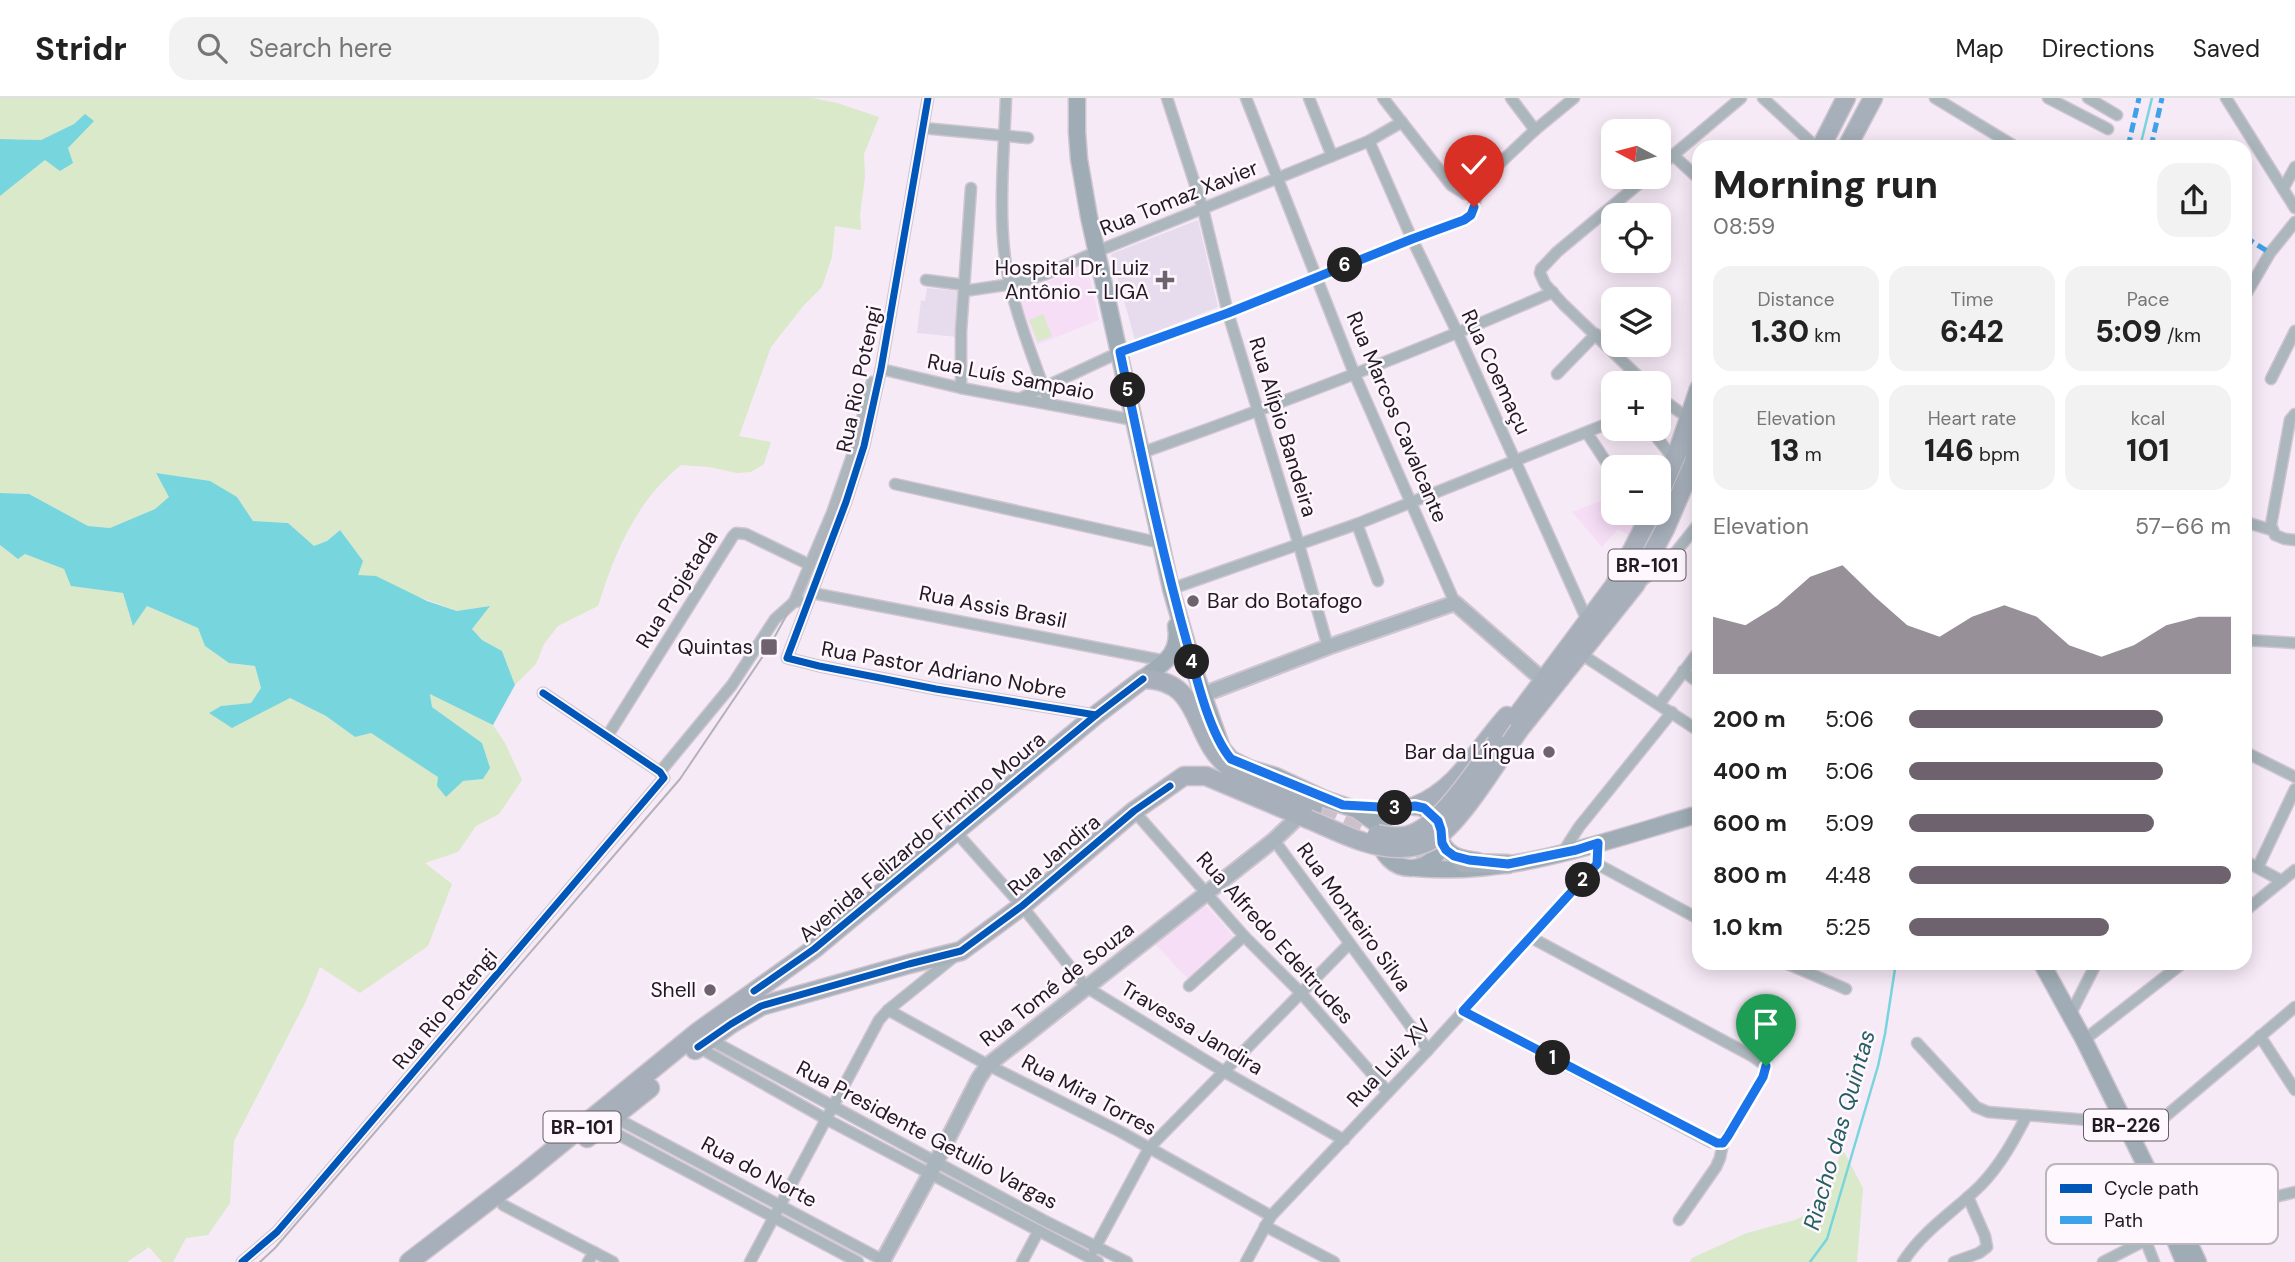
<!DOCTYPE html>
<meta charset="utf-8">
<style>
:root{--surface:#fff;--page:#f2f2f2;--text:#222;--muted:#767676;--line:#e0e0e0;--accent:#6d626d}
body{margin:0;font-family:"DM Sans",sans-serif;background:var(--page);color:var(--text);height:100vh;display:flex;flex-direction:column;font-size:26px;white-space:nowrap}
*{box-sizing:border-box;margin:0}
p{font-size:23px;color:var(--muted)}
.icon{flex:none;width:38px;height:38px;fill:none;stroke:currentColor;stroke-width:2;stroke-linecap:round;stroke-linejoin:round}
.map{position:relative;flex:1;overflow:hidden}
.side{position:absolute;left:1692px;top:42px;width:560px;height:830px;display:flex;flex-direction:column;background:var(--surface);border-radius:21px;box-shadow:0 4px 18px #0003}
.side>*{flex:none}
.needle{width:46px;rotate:277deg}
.controls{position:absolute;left:1601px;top:21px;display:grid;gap:14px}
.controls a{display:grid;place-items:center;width:70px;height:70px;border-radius:14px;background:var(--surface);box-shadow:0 4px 18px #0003;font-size:35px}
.pin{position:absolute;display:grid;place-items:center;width:60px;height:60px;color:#fff;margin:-72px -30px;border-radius:50% 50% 50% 0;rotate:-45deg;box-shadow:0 0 7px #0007}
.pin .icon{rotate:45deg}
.km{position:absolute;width:35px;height:35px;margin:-18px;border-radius:50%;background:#222;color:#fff;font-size:19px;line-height:35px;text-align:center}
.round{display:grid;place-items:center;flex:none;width:74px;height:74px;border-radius:21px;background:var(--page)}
.overview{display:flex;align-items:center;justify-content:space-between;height:119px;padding:0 21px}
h1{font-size:38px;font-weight:800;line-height:52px}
.stats{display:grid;grid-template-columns:repeat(3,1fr);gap:10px;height:119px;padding:7px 21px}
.stats div{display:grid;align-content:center;border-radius:18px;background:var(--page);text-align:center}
.stats b{font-size:30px;font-weight:800}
.stats small{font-size:19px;font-weight:400}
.stats p{font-size:19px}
.chart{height:196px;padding:14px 21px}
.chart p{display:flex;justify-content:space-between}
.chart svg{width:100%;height:126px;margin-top:7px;fill:var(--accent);opacity:.7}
ul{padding:0 21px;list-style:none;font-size:23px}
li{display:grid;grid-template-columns:112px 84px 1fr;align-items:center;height:52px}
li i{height:18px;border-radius:9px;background:var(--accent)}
header{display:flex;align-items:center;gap:42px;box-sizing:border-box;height:98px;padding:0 35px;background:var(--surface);border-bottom:2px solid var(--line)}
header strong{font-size:33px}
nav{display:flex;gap:38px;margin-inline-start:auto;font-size:24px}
.search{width:490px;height:63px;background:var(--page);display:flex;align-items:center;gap:18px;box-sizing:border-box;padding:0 24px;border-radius:21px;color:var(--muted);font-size:26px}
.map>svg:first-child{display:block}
</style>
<header>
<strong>Stridr</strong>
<div class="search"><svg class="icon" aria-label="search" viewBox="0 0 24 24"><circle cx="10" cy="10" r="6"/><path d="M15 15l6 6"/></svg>Search here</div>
<nav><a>Map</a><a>Directions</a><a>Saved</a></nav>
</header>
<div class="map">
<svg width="2295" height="1164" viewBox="0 0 2295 1164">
<rect width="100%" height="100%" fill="#f6eaf6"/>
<g fill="#f7def7">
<path d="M 1087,166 L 1099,222 L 1037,247 L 1017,198 Z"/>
<path d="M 1613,398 L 1614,415 L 1640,415 L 1644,418 L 1633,440 L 1618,431 L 1602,449 L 1572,414 Z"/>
<path d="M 1204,805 L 1235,840 L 1189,882 L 1154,845 Z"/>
</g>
<g fill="#e6dced">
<path d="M 1198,122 L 1218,209 L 1135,242 L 1111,156 Z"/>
<path d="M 927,190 L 959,193 L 958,239 L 917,235 L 921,202 L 925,203 Z"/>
</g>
<g fill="#d9e9c9">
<path d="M 0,0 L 812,0 L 837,5 L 879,19 L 864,56 L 865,79 L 860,117 L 861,132 L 835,128 L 832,159 L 822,189 L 804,207 L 771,249 L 739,338 L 771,344 L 764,366 L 751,374 L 737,375 L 709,369 L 681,367 C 636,403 615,454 598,508 L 558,528 L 544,546 L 536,566 L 515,587 L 502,553 L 482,542 L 472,531 L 489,508 L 458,513 L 357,477 L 339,432 L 327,443 L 314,449 L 288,425 L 253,423 L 237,399 L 156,376 L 170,399 L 155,411 L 110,430 L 88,428 L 29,396 L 0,395 L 0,98 L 45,62 L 68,51 L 85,16 L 74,26 L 41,42 L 0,41 Z"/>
<path d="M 1043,216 L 1052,238 L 1038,244 L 1029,222 Z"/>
<path d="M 0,447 L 18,461 L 25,456 L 64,471 L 72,488 L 123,495 L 133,527 L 147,508 L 198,530 L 205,548 L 229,565 L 255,568 L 261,590 L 251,605 L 221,608 L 209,615 L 290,600 L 326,618 L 355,639 L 371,635 L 439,679 L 463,683 L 483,681 L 482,645 L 432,609 L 430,595 L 493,627 L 505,645 L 522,682 L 499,716 L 476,728 L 458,754 L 425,765 L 452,786 L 428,848 L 360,895 L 320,869 L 306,903 L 234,1043 L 230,1105 L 208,1137 L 186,1140 L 173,1164 L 162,1164 L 149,1149 L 127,1164 L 0,1164 Z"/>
<path d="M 1842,1050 L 1863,1090 L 1857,1164 L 1690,1164 L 1692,1160 L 1747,1135 L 1795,1122 L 1824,1108 Z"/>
</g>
<g fill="#77d5de">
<path d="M 85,16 L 94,23 L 68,50 L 73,65 L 60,73 L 45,62 L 0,98 L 0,41 L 41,42 L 74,26 Z"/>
<path d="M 156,375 L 210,383 L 237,399 L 253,423 L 288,425 L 314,448 L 327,443 L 340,432 L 363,463 L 358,477 L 376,478 L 427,503 L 457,513 L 490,508 L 472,531 L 482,542 L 502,553 L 515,587 L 493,627 L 430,596 L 432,609 L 482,645 L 490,670 L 483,681 L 463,683 L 446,699 L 437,688 L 438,679 L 371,635 L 355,639 L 326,618 L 290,600 L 232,630 L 209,615 L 221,608 L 251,605 L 261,590 L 255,568 L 229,565 L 205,548 L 198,530 L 147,508 L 133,528 L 123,495 L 71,488 L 64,471 L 25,456 L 18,461 L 0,447 L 0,395 L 29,396 L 88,428 L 110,430 L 155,411 L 169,399 Z"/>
</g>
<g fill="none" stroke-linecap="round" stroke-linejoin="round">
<g stroke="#77d5de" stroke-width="2.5">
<path d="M 2140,49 L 2152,0"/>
<path d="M 1810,1164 L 1827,1141 L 1878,968 L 1885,936 L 1896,864"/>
</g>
<path stroke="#ccc0cc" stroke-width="18" stroke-dasharray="18 9" stroke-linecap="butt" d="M 1322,706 L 1369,727 L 1419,755 L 1463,765"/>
<g stroke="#cfc5cf" stroke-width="13">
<g id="street">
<path d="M 928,0 L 881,271 L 864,348 L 846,404 L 787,560 L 819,568 L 936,591 L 1096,617"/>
<path d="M 1006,0 C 1004,53 998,116 1006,167 C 1014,215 1034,260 1049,306"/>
<path d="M 1167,0 L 1203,111 L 1228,215 L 1299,447 L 1328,549"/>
<path d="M 1246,0 L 1354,275 L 1455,505"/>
<path d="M 1309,0 L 1332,58"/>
<path d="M 1383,0 L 1451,87 L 1465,96 L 1476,96"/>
<path d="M 1511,0 L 1535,32"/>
<path d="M 1763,0 L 1816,49"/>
<path d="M 1935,0 L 2016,49"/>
<path d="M 2048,0 L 2108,31"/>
<path d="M 2088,0 L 2117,17"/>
<path d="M 2226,0 L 2295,110"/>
<path d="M 923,30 L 1028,40"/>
<path d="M 1369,43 L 1412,141 L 1458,236 L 1587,522"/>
<path d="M 1673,57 L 1699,81"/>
<path d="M 1659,69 L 1741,0"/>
<path d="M 2283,91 L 2295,69"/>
<path d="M 926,182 L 964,187"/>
<path d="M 964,193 L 1019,185 L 1046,176 L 1098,153 L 1369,43 L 1402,24"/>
<path d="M 2245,198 L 2270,155 L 2295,124"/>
<path d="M 881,271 L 961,290 L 1134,322"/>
<path d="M 1557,276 L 1596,236"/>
<path d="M 2271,281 L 2295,233"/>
<path d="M 1645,285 L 1563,206 L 1545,186 L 1540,175 L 1541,171 L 1557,154 L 1647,79"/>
<path d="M 961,290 L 961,233 L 971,90"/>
<path d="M 1659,299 L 1688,320"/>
<path d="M 1019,301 L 1120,254 L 1228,215 L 1412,141 L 1464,122 L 1471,117 L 1481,83 L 1535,32 L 1574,0"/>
<path d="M 2295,316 L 2290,322 L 2271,427 L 2275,437 L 2285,441 L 2295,442"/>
<path d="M 1650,331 L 1675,362"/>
<path d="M 1587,335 L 1614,376"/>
<path d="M 1141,355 C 1280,306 1418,253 1553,194"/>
<path d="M 895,386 L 1161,445"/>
<path d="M 2245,424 L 2272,432"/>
<path d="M 1357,426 L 1378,483"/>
<path d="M 1642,483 L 1675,455 L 1699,425"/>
<path d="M 1171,491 L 1357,426 L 1614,323"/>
<path d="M 812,495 L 1166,563"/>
<path d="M 794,504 L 832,415 L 852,358 L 872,284"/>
<path d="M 2245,542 L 2295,545"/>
<path d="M 1581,556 L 1699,633"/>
<path d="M 1683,573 L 1699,585"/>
<path d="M 1660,605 L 1699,553"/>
<path d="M 608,637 L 733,438 L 736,435 L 746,436 L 810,467"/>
<path d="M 2245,654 L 2295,679"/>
<path d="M 660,674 L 732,587 L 775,521 L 794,504 L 800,503"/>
<path d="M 1134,713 L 1244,838 L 1301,895 L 1388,994"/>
<path d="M 956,734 L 1022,808 L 1086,889 L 1223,973 L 1344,1042"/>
<path d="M 1274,742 L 1428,952"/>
<path d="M 1563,754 L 1579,729 L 1672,614"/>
<path d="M 2245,763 L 2282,783"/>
<path d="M 1597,766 L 1699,821"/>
<path d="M 2258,769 L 2295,691"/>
<path d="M 2245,813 L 2295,772"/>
<path d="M 1783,864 L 1846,891"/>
<path d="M 1189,888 L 1244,838"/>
<path d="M 888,912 L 988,967 L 1121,1034 L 1271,1118"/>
<path d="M 1463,913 L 1711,1044 L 1723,1045 L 1763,979 L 1766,968 L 1752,958 L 1530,839"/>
<path d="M 2070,917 L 2097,864"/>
<path d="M 2260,938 L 2295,992"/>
<path d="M 709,941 L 1043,1122 L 1127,1164"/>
<path d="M 2084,942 L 2184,864"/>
<path d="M 1917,945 L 1976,1009 L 1988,1014 L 2125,1025"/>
<path d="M 698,949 L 826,1021 L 1098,1164"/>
<path d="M 614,1019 L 886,1164"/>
<path d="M 602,1028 L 858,1164"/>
<path d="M 2135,1044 L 2295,909"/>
<path d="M 2093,1096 L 2151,1078"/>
<path d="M 503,1107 L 613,1164"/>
<path d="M 1679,1122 L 1716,1069 L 1720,1060 L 1723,1045"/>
<path d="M 2138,1123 L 2154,1164"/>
<path d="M 1265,1128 L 1334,1164"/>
<path d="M 1094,1152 L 1149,1050 L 1349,846"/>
<path d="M 242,1164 L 277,1134 L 314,1091 L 664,680 L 660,674 L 543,595"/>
<path d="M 588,1164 L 594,1154"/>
<path d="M 750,1164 L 879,922 L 888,912 L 955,858"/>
<path d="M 1022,1164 L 1038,1134"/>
<path d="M 1246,1164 L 1271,1118 L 1428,952 L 1597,766 L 1598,745"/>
<path d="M 1903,1164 C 1922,1133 1956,1112 1981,1087 C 2001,1066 2014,1042 2027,1017"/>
<path d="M 1954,1164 L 1979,1155 L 1987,1149 L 1985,1138 L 1968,1099"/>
<path d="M 2103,1164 L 2189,1120 L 2295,1094"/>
</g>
</g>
<g stroke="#cfc5cf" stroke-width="18">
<g id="secondary">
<path d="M 1202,597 L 1328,549 L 1455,505 L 1543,582"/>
<path d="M 882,1164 L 930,1076 L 979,980 L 988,967 L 1274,742 L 1294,723"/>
</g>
</g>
<g stroke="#cfc5cf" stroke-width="19">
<g id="primary">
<path d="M 1077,0 L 1077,34 L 1079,61 L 1089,119 L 1137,336 L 1171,491 L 1195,574 L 1222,650 L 1231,661 L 1249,670 L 1276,678 L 1325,701 L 1357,712 L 1381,729"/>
<path d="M 1143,581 C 1163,565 1181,557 1176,528"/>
<circle cx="1411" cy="739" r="31"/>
<path d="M 1442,745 C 1450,759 1462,761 1478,763"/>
<path d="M 1416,770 C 1512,779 1608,742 1699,716"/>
<path d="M 2041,864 L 2084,942 L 2165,1107 L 2180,1125 L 2198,1164"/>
<path d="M 2168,1112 L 2170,1130 L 2184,1164"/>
</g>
</g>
<g stroke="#cfc5cf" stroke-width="21">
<g id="highway">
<path d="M 1821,49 L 1846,0"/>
<path d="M 1847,49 L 1873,0"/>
<path d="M 1659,397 L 1678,353 L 1699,291"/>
<path d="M 1519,632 L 1635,487 L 1665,431 L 1693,366 L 1699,345"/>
<path d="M 1505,634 L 1614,488 L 1651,415"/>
<path d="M 1415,708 C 1457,692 1478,650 1507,618"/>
<path d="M 1463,765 L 1508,766"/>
<path d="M 695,952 L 731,926 L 761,908 L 909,866 L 961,853 L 1022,808 L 1134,713 L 1184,678 L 1206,678 L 1308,721"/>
<path d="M 587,1040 L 650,990"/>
<path d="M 409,1164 L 525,1075 L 699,933 L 814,851 L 1096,617 L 1143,581 C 1203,581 1191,640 1229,669 C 1254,687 1285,697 1313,710"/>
</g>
</g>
<use href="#street" stroke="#abb6bd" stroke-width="10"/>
<use href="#secondary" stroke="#aab4bd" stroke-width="14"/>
<use href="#primary" stroke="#9facb5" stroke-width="16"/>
<use href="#highway" stroke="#a6afba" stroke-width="18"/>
<path stroke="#b3b1ba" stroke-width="2" d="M 260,1164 L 275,1150 L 680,681 L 769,549 L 801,491 L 841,398 L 893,220 L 931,0"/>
<g stroke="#cfc5cf" stroke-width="21" stroke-linecap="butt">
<g id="highway-bridge">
<path d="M 1308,721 C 1337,733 1369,751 1401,750 C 1412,750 1423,747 1432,742 C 1459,728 1500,659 1519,632"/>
<path d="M 1377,736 C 1387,738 1400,740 1409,737 C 1444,725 1474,673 1496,645"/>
</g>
</g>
<use href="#highway-bridge" stroke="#a6afba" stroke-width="18"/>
<g stroke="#3ea2ea" stroke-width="5" stroke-dasharray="10 5" stroke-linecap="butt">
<path d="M 2128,49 L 2139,0"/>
<path d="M 2151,49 L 2162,0"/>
<path d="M 2245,139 L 2270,155"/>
</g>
<g stroke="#fef8fe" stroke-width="11">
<g id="cycleway">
<path d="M 928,0 L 881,271 L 864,348 L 846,404 L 787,560 L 819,568 L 936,591 L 1096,617"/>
<path d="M 754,893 L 814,851 L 1096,617 L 1143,581"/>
<path d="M 698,949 L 731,926 L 761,908 L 909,866 L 961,853 L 1022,808 L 1134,713 L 1170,688"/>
<path d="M 242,1164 L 277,1134 L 314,1091 L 664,680 L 660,674 L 543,595"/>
</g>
</g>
<use href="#cycleway" stroke="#0057b8" stroke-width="7"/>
</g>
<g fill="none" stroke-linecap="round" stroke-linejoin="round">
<g stroke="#fff" stroke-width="14">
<path id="route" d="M 1474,109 L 1471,117 L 1464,122 L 1412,141 L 1228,215 L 1120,254 C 1141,354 1161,453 1189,552 C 1197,583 1210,636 1231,661 L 1343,707 L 1397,710 L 1415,708 L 1424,710 L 1438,723 L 1441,732 L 1442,745 L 1446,752 L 1454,758 L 1469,762 L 1508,766 L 1576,752 L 1598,745 L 1597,766 L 1463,913 L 1717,1045 L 1723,1045 L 1728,1038 L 1763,979 L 1766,968"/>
</g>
<use href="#route" stroke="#1a73e8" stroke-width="9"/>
</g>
<g fill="#6d626d" stroke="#fef8fe" stroke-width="2.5">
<path d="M1161.5 171.5h7v7h7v7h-7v7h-7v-7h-7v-7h7z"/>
<circle cx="1193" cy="503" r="7"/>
<rect x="760" y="540" width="18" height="18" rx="3.5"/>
<circle cx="1549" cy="654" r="7"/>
<circle cx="710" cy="892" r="7"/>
</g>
<g text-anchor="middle" stroke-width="5" stroke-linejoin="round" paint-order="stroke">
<g fill="#fef8fe" stroke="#655c65" stroke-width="2">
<rect x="1608.5" y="451.5" width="77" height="31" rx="5"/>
<rect x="2084" y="1011.5" width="84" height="31" rx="5"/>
<rect x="543.5" y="1013.5" width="77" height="31" rx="5"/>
</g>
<g font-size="19" font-weight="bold" fill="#231923">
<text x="1647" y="474">BR-101</text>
<text x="2126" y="1034">BR-226</text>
<text x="582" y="1036">BR-101</text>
</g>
<g font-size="21" fill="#231923" stroke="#fef8fe">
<text transform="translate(1179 100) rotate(-22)" y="7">Rua Tomaz Xavier</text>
<text transform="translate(1496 274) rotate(65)" y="7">Rua Coemaçu</text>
<text transform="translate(1011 279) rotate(11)" y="7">Rua Luís Sampaio</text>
<text transform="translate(859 281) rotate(-78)" y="7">Rua Rio Potengi</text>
<text transform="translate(1397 319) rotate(67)" y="7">Rua Marcos Cavalcante</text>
<text transform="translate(1283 329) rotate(73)" y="7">Rua Alípio Bandeira</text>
<text transform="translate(677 491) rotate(-58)" y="7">Rua Projetada</text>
<text transform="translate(993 509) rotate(11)" y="7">Rua Assis Brasil</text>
<text transform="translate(944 572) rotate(10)" y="7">Rua Pastor Adriano Nobre</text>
<text transform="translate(922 739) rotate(-40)" y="7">Avenida Felizardo Firmino Moura</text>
<text transform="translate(1054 757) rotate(-40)" y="7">Rua Jandira</text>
<text transform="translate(1354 819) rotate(54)" y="7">Rua Monteiro Silva</text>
<text transform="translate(1275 840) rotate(48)" y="7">Rua Alfredo Edeltrudes</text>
<text transform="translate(1057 886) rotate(-38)" y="7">Rua Tomé de Souza</text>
<text transform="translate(445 911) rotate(-50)" y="7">Rua Rio Potengi</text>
<text transform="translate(1192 930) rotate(31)" y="7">Travessa Jandira</text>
<text transform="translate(1389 965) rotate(-47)" y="7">Rua Luiz XV</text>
<text transform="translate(1089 997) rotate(28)" y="7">Rua Mira Torres</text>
<text transform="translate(927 1037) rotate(28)" y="7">Rua Presidente Getulio Vargas</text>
<text transform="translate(759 1074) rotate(28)" y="7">Rua do Norte</text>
</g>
<g font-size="21" fill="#231923" stroke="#fef8fe" text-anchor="end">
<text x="1149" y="177">Hospital Dr. Luiz<tspan x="1149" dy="24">Antônio - LIGA</tspan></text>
<text x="1207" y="510" text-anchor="start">Bar do Botafogo</text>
<text x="753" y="556">Quintas</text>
<text x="1535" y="661">Bar da Língua</text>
<text x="696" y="899">Shell</text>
</g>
<g font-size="23" font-style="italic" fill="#265f62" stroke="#fef8fe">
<text transform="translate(1839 1032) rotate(-74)" y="8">Riacho das Quintas</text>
</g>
</g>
<rect x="2046" y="1066" width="232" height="80" rx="10" fill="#fef8fe" stroke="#bcb5bc" stroke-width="2"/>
<rect x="2060" y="1086" width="32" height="9" fill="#0057b8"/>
<rect x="2060" y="1118" width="32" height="8" fill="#3ea2ea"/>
<g font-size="19" fill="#231923">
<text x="2104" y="1097">Cycle path</text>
<text x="2104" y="1129">Path</text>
</g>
</svg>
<div class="controls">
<a><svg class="needle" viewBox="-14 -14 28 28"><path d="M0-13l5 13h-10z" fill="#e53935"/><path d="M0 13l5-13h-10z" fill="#767676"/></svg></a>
<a><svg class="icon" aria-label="locate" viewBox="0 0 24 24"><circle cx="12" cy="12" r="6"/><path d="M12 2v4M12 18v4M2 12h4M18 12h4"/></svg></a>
<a><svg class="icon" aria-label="layers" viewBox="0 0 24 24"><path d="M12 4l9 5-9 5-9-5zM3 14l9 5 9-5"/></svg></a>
<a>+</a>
<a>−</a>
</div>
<div class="pin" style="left:1766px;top:968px;background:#1e9e55"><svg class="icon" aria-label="arrive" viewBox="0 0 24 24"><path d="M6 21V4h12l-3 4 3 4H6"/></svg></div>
<div class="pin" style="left:1474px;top:109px;background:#d93025"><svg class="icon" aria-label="check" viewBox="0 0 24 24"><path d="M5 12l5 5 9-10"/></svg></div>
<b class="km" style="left:1553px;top:960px">1</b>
<b class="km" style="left:1583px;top:782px">2</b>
<b class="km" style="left:1395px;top:710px">3</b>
<b class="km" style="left:1192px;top:564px">4</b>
<b class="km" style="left:1128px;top:292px">5</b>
<b class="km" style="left:1345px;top:167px">6</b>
<section class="side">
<div class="overview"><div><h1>Morning run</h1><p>08:59</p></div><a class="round"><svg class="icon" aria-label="share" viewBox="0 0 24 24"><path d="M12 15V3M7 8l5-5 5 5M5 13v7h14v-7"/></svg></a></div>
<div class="stats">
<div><p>Distance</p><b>1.30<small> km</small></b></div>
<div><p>Time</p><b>6:42</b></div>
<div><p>Pace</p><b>5:09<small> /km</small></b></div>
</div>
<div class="stats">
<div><p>Elevation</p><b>13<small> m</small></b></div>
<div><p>Heart rate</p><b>146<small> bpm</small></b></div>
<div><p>kcal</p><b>101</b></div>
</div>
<div class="chart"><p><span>Elevation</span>57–66 m</p>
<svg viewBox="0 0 160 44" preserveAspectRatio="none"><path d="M0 44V24L10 27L20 20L30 10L40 6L50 17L60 27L70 31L80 24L90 20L100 24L110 34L120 38L130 34L140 27L150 24L160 24V44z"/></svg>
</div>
<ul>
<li><b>200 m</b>5:06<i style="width:79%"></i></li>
<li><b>400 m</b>5:06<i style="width:79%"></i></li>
<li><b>600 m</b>5:09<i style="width:76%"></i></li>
<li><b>800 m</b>4:48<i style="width:100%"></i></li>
<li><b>1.0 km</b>5:25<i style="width:62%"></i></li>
</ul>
</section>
</div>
